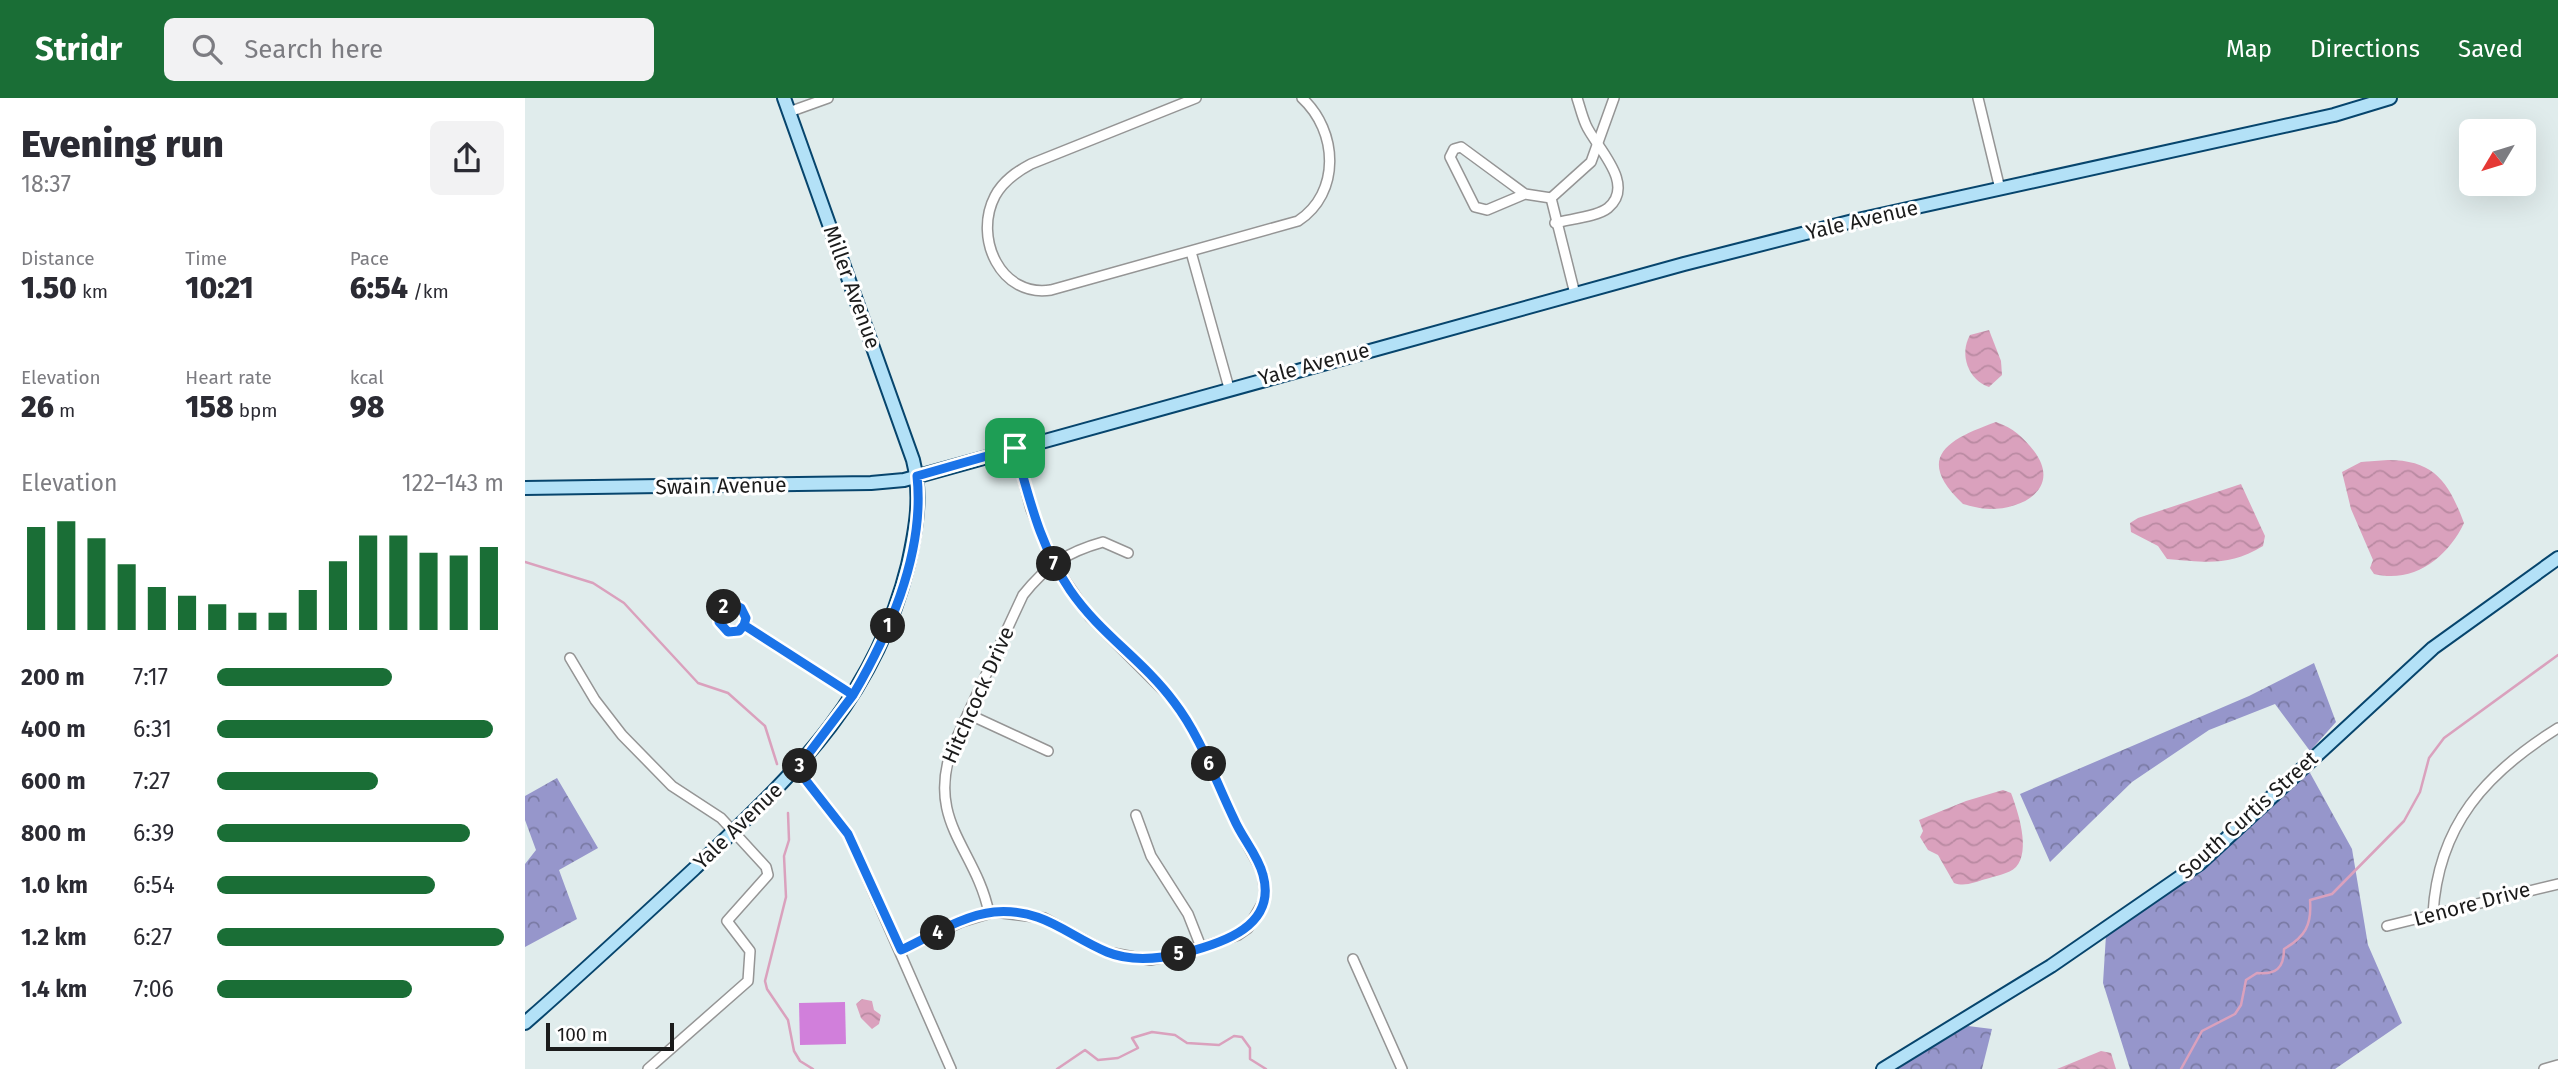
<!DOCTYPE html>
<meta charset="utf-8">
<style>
:root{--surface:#fff;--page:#f2f2f3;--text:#2b2b33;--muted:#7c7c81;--accent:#1a6e36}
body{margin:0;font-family:"Fira Sans",sans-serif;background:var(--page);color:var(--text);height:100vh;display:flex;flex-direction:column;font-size:26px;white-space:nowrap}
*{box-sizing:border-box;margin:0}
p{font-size:23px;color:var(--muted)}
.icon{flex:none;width:38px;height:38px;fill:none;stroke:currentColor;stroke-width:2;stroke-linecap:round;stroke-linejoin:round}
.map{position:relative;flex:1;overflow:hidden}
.side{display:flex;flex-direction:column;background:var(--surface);width:525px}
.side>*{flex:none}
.needle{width:46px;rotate:232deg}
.buttons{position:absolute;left:1934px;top:21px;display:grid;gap:14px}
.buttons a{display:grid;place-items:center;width:77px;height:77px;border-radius:10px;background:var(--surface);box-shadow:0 7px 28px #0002;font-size:35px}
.scale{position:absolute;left:21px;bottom:18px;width:128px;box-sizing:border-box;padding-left:7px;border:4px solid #1b1b1b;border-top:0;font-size:19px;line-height:24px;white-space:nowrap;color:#1b1b1b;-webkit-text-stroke:5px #fff;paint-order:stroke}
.pin{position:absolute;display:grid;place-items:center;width:60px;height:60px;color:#fff;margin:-30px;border-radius:14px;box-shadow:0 4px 10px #0006}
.km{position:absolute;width:35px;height:35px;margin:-18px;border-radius:50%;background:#222;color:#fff;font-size:19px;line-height:35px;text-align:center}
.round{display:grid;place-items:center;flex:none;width:74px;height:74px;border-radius:10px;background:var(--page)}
.overview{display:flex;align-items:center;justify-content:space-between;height:119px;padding:0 21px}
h1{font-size:38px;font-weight:800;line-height:52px}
.figures{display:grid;grid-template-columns:repeat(3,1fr);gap:10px;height:119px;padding:7px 21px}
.figures div{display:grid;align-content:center}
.figures b{font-size:30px;font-weight:800}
.figures small{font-size:19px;font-weight:400}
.figures p{font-size:19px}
.chart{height:196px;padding:14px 21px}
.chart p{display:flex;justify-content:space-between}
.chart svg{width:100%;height:126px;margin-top:7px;stroke:var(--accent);stroke-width:6}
ul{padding:0 21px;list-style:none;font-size:23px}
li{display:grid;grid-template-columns:112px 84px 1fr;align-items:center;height:52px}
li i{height:18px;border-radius:9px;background:var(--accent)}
header{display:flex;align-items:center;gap:42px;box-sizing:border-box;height:98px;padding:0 35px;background:var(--accent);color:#fff}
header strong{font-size:33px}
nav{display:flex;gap:38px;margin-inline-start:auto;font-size:24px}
.search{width:490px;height:63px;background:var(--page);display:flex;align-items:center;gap:18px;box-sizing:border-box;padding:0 24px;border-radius:10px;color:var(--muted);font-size:26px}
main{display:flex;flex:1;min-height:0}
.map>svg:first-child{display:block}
</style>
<header>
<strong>Stridr</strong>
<div class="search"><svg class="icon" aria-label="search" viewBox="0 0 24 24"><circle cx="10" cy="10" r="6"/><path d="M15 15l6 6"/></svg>Search here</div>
<nav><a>Map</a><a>Directions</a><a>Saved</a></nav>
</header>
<main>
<section class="side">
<div class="overview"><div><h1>Evening run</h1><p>18:37</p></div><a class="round"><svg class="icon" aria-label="share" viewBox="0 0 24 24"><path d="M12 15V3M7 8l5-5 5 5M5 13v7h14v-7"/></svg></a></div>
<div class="figures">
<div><p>Distance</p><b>1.50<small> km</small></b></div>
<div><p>Time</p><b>10:21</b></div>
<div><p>Pace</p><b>6:54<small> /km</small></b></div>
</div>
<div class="figures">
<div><p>Elevation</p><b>26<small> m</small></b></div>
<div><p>Heart rate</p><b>158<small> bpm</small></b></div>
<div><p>kcal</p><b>98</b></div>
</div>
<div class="chart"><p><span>Elevation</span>122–143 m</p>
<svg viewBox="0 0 160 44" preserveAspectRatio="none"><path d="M5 44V8M15 44V6M25 44V12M35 44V21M45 44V29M55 44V32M65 44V35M75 44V38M85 44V38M95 44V30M105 44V20M115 44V11M125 44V11M135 44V17M145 44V18M155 44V15"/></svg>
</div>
<ul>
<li><b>200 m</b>7:17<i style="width:61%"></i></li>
<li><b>400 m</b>6:31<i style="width:96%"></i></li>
<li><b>600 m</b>7:27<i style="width:56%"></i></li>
<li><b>800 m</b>6:39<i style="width:88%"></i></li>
<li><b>1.0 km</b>6:54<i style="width:76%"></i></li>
<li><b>1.2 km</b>6:27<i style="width:100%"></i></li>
<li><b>1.4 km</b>7:06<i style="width:68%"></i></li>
</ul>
</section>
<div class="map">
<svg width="2033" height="971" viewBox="0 0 2033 971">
<defs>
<pattern id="forest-crowns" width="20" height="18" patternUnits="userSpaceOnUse" patternTransform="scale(1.75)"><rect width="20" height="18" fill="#9696cb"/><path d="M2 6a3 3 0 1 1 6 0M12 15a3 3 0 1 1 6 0" fill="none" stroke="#7a7aa4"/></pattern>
<pattern id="water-waves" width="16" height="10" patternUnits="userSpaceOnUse" patternTransform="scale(1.75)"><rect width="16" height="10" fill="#daa1bd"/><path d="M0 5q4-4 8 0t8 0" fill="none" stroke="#ba8aa2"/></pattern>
</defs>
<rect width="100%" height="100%" fill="#e0ecec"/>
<g fill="url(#forest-crowns)">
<path d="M 1789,565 L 1811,624 L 1785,653 L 1750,606 L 1684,632 L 1607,684 L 1525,764 L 1495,696 L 1724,598 Z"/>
<path d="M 1784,673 L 1827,751 L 1843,847 L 1877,925 L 1810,971 L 1605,971 L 1578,885 L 1581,837 L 1674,772 Z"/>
<path d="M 32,680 L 73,750 L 34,772 L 52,821 L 0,849 L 0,766 L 11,752 L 0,722 L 0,698 Z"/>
<path d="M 1443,928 L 1467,931 L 1457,971 L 1371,971 Z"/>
</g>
<path fill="#d17fdb" d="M 320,904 L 321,946 L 275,947 L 274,905 Z"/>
<g fill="url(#water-waves)">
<path d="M 1464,232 L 1476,263 L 1477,277 L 1464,289 C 1443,282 1434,256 1445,237 Z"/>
<path d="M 1471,324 C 1488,330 1498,339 1509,353 C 1536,389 1500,411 1465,411 C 1456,411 1446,408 1438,406 C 1388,359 1424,341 1471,324 Z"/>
<path d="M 1863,362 C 1910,362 1924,385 1939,425 C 1923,459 1889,486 1849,476 L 1845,470 L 1848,462 L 1826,411 L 1817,374 L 1836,364 Z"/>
<path d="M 1716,386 L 1740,438 L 1738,448 C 1703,469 1681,464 1642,461 L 1633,448 L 1606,434 L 1605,425 L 1613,420 Z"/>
<path d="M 1478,692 L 1486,695 C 1493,713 1506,753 1491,769 C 1484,776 1470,778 1461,781 C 1450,784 1440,789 1429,785 L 1413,757 L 1403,752 L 1395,739 L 1398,733 L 1394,722 L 1441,703 Z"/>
<path d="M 337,901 L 347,903 L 349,912 L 356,917 L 354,926 L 347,931 L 336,920 L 331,906 Z"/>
<path d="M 1576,953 L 1586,955 L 1591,971 L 1532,971 Z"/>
</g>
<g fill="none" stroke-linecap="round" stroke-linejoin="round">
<g stroke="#daa1bd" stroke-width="2.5">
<path d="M 0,464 L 68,485 L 99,505 L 173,585 L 203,595 L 240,628 L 252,666"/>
<path d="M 263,715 L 264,742 L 259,758 L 261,799 L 240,883 L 242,891 L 263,922 L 269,953 L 275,963 L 288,971"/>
<path d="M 532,971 L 560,952 L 573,962 L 593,960 L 613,950 L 607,940 L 627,934 L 650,937 L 662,945 L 694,947 L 709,938 L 717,939 L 725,950 L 725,961 L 741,971"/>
<path d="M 1656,971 L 1677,933 L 1710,916 L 1716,907 L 1721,882 L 1732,875 C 1751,877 1759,870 1759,851 C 1780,839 1787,827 1785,802 L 1807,796 L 1879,723 L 1895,694 L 1904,660 L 1919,640 L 2033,557"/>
</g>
<g stroke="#959595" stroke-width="12">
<g id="street">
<path d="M 671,0 L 506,66 C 491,74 478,83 470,98 C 448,140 476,200 526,192 L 773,123 C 816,95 813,33 777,0"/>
<path d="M 1453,0 L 1475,91"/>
<path d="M 264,14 L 303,0"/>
<path d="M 1000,96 L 962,112 L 950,109 L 925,59 L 929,51 L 936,49 L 1000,96 L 1026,100"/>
<path d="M 1030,125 C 1044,121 1072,119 1083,110 C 1112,86 1070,48 1061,27 C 1057,18 1055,9 1052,0"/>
<path d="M 666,154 L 704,290"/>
<path d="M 1050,196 L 1026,100 L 1066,64 L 1089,0"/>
<path d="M 219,527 L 214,532 L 203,534 L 194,524 L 195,513 L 204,507 L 216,510 L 221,520 L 219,527 L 328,597"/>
<path d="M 45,560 L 70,602 L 97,637 L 147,688 L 196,720 L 241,769 L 243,777 L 202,823 L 225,853 L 223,883 L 123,971"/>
<path d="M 443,616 L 523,653"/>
<path d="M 272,671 L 323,736 L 426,971"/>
<path d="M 611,717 L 626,758 L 663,816 L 676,849"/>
<path d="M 464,815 C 451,751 401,724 427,650 L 498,497 C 521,468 542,454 578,444 L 603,455"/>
<path d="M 1908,816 C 1913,727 1961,675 2033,630"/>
<path d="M 1862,828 L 2033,786"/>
<path d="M 376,852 L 436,824 L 469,814 L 519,820 L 582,854 L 625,862 L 660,855 L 713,837 L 723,830 L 740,801 L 738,775 L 710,724 L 675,645 L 649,603 L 565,519 L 528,465 L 506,411 L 490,350"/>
<path d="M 828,861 L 877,971"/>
<path d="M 2019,971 L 2033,967"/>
</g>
</g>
<g stroke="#07456d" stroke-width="16">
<g id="secondary">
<path d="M 0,390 L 346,385 L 379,382 L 1159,166 L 1328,123 L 1809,17 L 1865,0"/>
<path d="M 0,925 C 57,875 113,823 169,771 C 267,677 349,604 383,467 C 391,431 397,398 388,362 L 259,0"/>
<path d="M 1358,971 L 1526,868 L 1674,766 L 1908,550 L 2033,460"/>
</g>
</g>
<use href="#street" stroke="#fff" stroke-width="9"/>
<use href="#secondary" stroke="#b3e1f7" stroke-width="12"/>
</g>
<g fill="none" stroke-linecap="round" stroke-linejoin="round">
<g stroke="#fff" stroke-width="14">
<path id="route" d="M 490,350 L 392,378 C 400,453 365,534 328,597 L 219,527 L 214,533 L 203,534 L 194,524 L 198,510 L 210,507 L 216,510 L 221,520 L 219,527 L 328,597 L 272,671 L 323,736 L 376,852 C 404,839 438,817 469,814 C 519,810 541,837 582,854 C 606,864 634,861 659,855 C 698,845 752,828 738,777 C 733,757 717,740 709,721 C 690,682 676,639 649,604 C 618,562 575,536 545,492 C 514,446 505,402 490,350"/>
</g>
<use href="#route" stroke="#1a73e8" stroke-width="9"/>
</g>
<g text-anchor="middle" stroke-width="6" stroke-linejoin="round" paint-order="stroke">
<g font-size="21" fill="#1b1b1b" stroke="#fff">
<text transform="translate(1337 122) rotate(-13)" y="7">Yale Avenue</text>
<text transform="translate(327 189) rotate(70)" y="7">Miller Avenue</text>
<text transform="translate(789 266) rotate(-15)" y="7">Yale Avenue</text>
<text transform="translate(196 388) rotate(-1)" y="7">Swain Avenue</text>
<text transform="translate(453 597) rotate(-66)" y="7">Hitchcock Drive</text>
<text transform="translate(1723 717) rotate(-42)" y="7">South Curtis Street</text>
<text transform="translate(213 728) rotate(-44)" y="7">Yale Avenue</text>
<text transform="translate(1947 806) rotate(-15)" y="7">Lenore Drive</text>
</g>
</g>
</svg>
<div class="buttons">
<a><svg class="needle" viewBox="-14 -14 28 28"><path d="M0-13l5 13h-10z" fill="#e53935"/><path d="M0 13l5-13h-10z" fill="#7c7c81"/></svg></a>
</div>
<div class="scale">100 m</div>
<div class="pin" style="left:490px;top:350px;background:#1e9e55"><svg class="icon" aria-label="arrive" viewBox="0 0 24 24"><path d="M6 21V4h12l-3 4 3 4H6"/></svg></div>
<b class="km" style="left:363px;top:528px">1</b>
<b class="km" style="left:199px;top:509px">2</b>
<b class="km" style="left:275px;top:668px">3</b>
<b class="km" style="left:413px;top:835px">4</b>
<b class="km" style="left:654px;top:856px">5</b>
<b class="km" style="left:684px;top:666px">6</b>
<b class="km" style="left:529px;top:466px">7</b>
</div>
</main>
